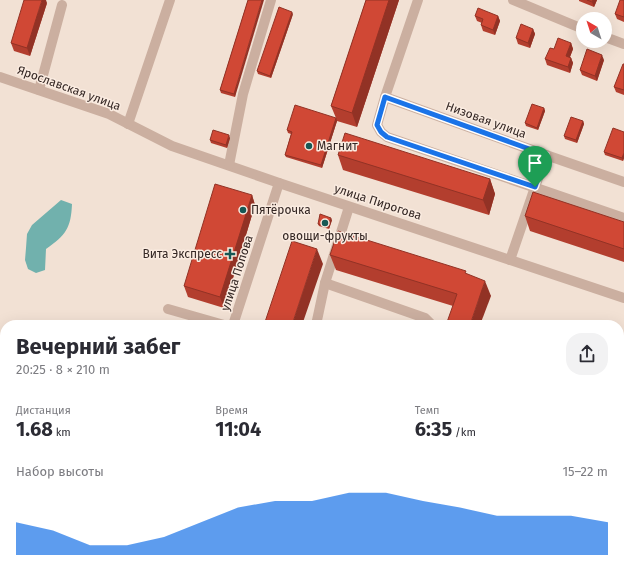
<!DOCTYPE html>
<html lang="ru">
<meta charset="utf-8">
<style>
:root{--surface:#fff;--page:#f2f2f3;--text:#2b2b33;--muted:#7c7c81;--accent:#1a73e8}
body{margin:0;font-family:"Fira Sans",sans-serif;background:var(--page);color:var(--text);height:100vh;display:flex;flex-direction:column;font-size:15px;white-space:nowrap}
*{box-sizing:border-box;margin:0}
p{font-size:13px;color:var(--muted)}
.icon{flex:none;width:22px;height:22px;fill:none;stroke:currentColor;stroke-width:2;stroke-linecap:round;stroke-linejoin:round}
.map{position:relative;flex:1;overflow:hidden}
.panel{position:absolute;left:0px;top:320px;width:624px;height:256px;display:flex;flex-direction:column;background:var(--surface);border-radius:16px 16px 0 0;box-shadow:0 4px 16px #0002}
.panel>*{flex:none}
.needle{width:26px;rotate:321deg}
.controls{position:absolute;left:576px;top:12px;display:grid;gap:8px}
.controls a{display:grid;place-items:center;width:36px;height:36px;border-radius:50%;background:var(--surface);box-shadow:0 4px 16px #0002;font-size:20px}
.pin{position:absolute;display:grid;place-items:center;width:34px;height:34px;color:#fff;margin:-41px -17px;border-radius:50% 50% 50% 0;rotate:-45deg;box-shadow:0 0 4px #0007}
.pin .icon{rotate:45deg}
.round{display:grid;place-items:center;flex:none;width:42px;height:42px;border-radius:16px;background:var(--page)}
.summary{display:flex;align-items:center;justify-content:space-between;height:68px;padding:0 16px}
h1{font-size:22px;font-weight:700;line-height:30px}
.stats{display:grid;grid-template-columns:repeat(3,1fr);gap:6px;height:68px;padding:4px 16px}
.stats div{display:grid;align-content:center}
.stats b{font-size:20px;font-weight:700}
.stats small{font-size:11px;font-weight:400}
.stats p{font-size:11px}
.chart{height:112px;padding:8px 16px}
.chart p{display:flex;justify-content:space-between}
.chart svg{width:100%;height:72px;margin-top:4px;fill:var(--accent);opacity:.7}
.map>svg:first-child{display:block}
</style>
<div class="map">
<svg width="624" height="576" viewBox="0 0 624 576">
<rect width="100%" height="100%" fill="#f2e1d4"/>
<path fill="#71b1ad" d="M 61,200 L 72,204 C 71,228 66,235 46,249 L 45,270 L 36,273 L 28,269 L 25,260 L 26,248 L 27,234 L 32,225 Z"/>
<g fill="none" stroke-linecap="round" stroke-linejoin="round">
<g stroke="#cbafa0" stroke-width="10">
<path d="M 418,0 L 385,97 L 377,125 L 381,132 L 387,137 L 624,218"/>
<path d="M 513,0 L 583,29"/>
<path d="M 605,37 L 624,44"/>
<path d="M 0,77 L 109,114 L 172,146 L 279,183 L 624,298"/>
<path d="M 39,90 L 62,5"/>
<path d="M 385,97 L 546,155 L 624,182"/>
<path d="M 128,124 L 170,0"/>
<path d="M 229,165 L 243,94 L 271,0"/>
<path d="M 510,260 L 546,155"/>
<path d="M 325,283 L 425,318 L 432,325"/>
<path d="M 168,309 L 224,325"/>
<path d="M 233,325 L 279,183"/>
<path d="M 316,325 L 325,283 L 349,207"/>
<path d="M 0,526 L 5,527"/>
<path d="M 124,571 L 137,576"/>
<path d="M 213,571 L 228,576"/>
<path d="M 423,571 L 430,576"/>
<path d="M 267,576 L 268,571"/>
</g>
</g>
<g fill="#b33e2e">
<path d="M 248,0 L 235,97 L 221,93 L 220,90 Z"/>
<path d="M 366,0 L 399,0 L 357,127 L 337,121 L 322,168 L 286,157 L 285,155 L 291,134 L 288,133 L 287,130 L 336,118 L 331,106 Z"/>
<path d="M 579,0 L 597,0 L 594,7 L 579,1 Z"/>
<path d="M 624,0 L 624,22 L 617,19 L 615,14 Z"/>
<path d="M 47,3 L 30,56 L 14,51 L 11,43 Z"/>
<path d="M 293,14 L 271,78 L 258,74 L 257,71 Z"/>
<path d="M 475,16 L 498,16 L 500,21 L 495,35 L 483,31 L 481,25 L 482,23 L 477,21 Z"/>
<path d="M 533,29 L 535,34 L 530,48 L 518,44 L 516,38 Z"/>
<path d="M 571,43 L 573,49 L 570,57 L 571,58 L 573,63 L 570,73 L 547,65 L 545,59 L 554,49 Z"/>
<path d="M 604,60 L 597,81 L 582,75 L 580,70 Z"/>
<path d="M 624,64 L 624,95 L 616,92 L 614,87 Z"/>
<path d="M 544,108 L 545,111 L 538,130 L 526,126 L 525,123 Z"/>
<path d="M 583,121 L 584,124 L 577,143 L 565,139 L 564,136 Z"/>
<path d="M 624,132 L 624,158 L 623,161 L 605,155 L 604,152 Z"/>
<path d="M 230,138 L 227,148 L 211,143 L 210,140 Z"/>
<path d="M 338,155 L 490,179 L 495,194 L 489,215 L 343,170 Z"/>
<path d="M 252,195 L 255,205 L 224,308 L 188,297 L 184,286 Z"/>
<path d="M 525,216 L 624,222 L 624,262 L 530,231 Z"/>
<path d="M 332,220 L 329,229 L 319,226 L 318,224 Z"/>
<path d="M 330,255 L 467,274 L 491,296 L 453,306 L 336,270 Z"/>
<path d="M 225,571 L 232,571 L 231,573 Z"/>
<path d="M 315,571 L 412,571 L 414,576 L 330,576 Z"/>
</g>
<g fill="#923225">
<path d="M 42,0 L 46,0 L 47,3 L 30,56 L 27,48 Z"/>
<path d="M 262,0 L 264,0 L 235,97 L 234,94 Z"/>
<path d="M 389,0 L 399,0 L 357,127 L 352,113 Z"/>
<path d="M 593,0 L 597,0 L 594,7 L 592,2 Z"/>
<path d="M 292,12 L 293,14 L 271,78 L 270,76 Z"/>
<path d="M 498,16 L 500,21 L 495,35 L 493,30 Z"/>
<path d="M 533,29 L 535,34 L 530,48 L 528,43 Z"/>
<path d="M 571,43 L 573,49 L 568,62 L 566,56 Z"/>
<path d="M 602,55 L 604,60 L 597,81 L 595,76 Z"/>
<path d="M 571,58 L 573,63 L 570,73 L 568,67 Z"/>
<path d="M 544,108 L 545,111 L 538,130 L 537,128 Z"/>
<path d="M 336,118 L 337,121 L 322,168 L 321,165 Z"/>
<path d="M 583,121 L 584,124 L 577,143 L 576,140 Z"/>
<path d="M 229,135 L 230,138 L 227,148 L 226,145 Z"/>
<path d="M 624,153 L 624,158 L 623,161 L 622,158 Z"/>
<path d="M 490,179 L 495,194 L 489,215 L 483,200 Z"/>
<path d="M 252,195 L 255,205 L 224,308 L 220,297 Z"/>
<path d="M 331,218 L 332,220 L 329,229 L 328,226 Z"/>
<path d="M 317,249 L 323,264 L 302,325 L 292,325 Z"/>
<path d="M 485,281 L 491,296 L 480,325 L 470,325 Z"/>
<path d="M 620,475 L 624,485 L 624,505 L 619,520 L 619,479 Z"/>
<path d="M 406,571 L 412,571 L 414,576 L 404,576 Z"/>
<path d="M 589,571 L 602,571 L 601,576 L 587,576 Z"/>
</g>
<g fill="#d04835" stroke="#923225">
<path d="M 24,0 L 42,0 L 27,48 L 11,43 Z"/>
<path d="M 248,0 L 262,0 L 234,94 L 220,90 Z"/>
<path d="M 366,0 L 389,0 L 352,113 L 331,106 Z"/>
<path d="M 587,0 L 593,0 L 592,2 Z"/>
<path d="M 620,0 L 624,0 L 624,17 L 615,14 Z"/>
<path d="M 279,7 L 292,12 L 270,76 L 257,71 Z"/>
<path d="M 478,8 L 498,16 L 493,30 L 481,25 L 483,19 L 475,16 Z"/>
<path d="M 521,24 L 533,29 L 528,43 L 516,38 Z"/>
<path d="M 558,38 L 571,43 L 566,56 L 571,58 L 568,67 L 545,59 L 550,48 L 554,49 Z"/>
<path d="M 587,49 L 602,55 L 595,76 L 580,70 Z"/>
<path d="M 623,64 L 624,64 L 624,90 L 614,87 Z"/>
<path d="M 532,104 L 544,108 L 537,128 L 525,123 Z"/>
<path d="M 295,105 L 336,118 L 321,165 L 285,155 L 292,132 L 287,130 Z"/>
<path d="M 571,117 L 583,121 L 576,140 L 564,136 Z"/>
<path d="M 613,128 L 624,132 L 624,153 L 622,158 L 604,152 Z"/>
<path d="M 213,130 L 229,135 L 226,145 L 210,140 Z"/>
<path d="M 345,133 L 490,179 L 483,200 L 338,155 Z"/>
<path d="M 215,184 L 252,195 L 220,297 L 184,286 Z"/>
<path d="M 533,192 L 624,222 L 624,249 L 525,216 Z"/>
<path d="M 320,214 L 331,218 L 328,226 L 318,224 Z"/>
<path d="M 338,231 L 466,271 L 465,273 L 485,281 L 470,325 L 446,325 L 457,294 L 330,255 Z"/>
<path d="M 292,241 L 317,249 L 292,325 L 264,325 Z"/>
<path d="M 356,571 L 406,571 L 404,576 L 372,576 Z"/>
<path d="M 564,571 L 589,571 L 587,576 L 562,576 Z"/>
</g>
<g fill="none" stroke-linecap="round" stroke-linejoin="round">
<g stroke="#fff" stroke-width="8">
<path id="route" d="M 385,97 L 546,155 L 535,187 L 387,137 L 381,132 L 377,125 Z"/>
</g>
<use href="#route" stroke="#1a73e8" stroke-width="5"/>
</g>
<g fill="#175855" stroke="#faebe0" stroke-width="1.5">
<circle cx="309" cy="146" r="4"/>
<circle cx="243" cy="210" r="4"/>
<circle cx="325" cy="223" r="4"/>
<path d="M228 248h4v4h4v4h-4v4h-4v-4h-4v-4h4z"/>
</g>
<g text-anchor="middle" stroke-width="3" stroke-linejoin="round" paint-order="stroke">
<g font-size="12" fill="#342724" stroke="#faebe0">
<text transform="translate(69 88) rotate(20)" y="4">Ярославская улица</text>
<text transform="translate(486 120) rotate(20)" y="4">Низовая улица</text>
<text transform="translate(378 202) rotate(18)" y="4">улица Пирогова</text>
<text transform="translate(237 273) rotate(-72)" y="4">улица Попова</text>
</g>
<g font-size="12" fill="#342724" stroke="#faebe0" text-anchor="start">
<text x="317" y="150">Магнит</text>
<text x="251" y="214">Пятёрочка</text>
<text x="325" y="240" text-anchor="middle">овощи-фрукты</text>
<text x="222" y="258" text-anchor="end">Вита Экспресс</text>
</g>
</g>
</svg>
<div class="controls">
<a><svg class="needle" viewBox="-14 -14 28 28"><path d="M0-13l5 13h-10z" fill="#e53935"/><path d="M0 13l5-13h-10z" fill="#7c7c81"/></svg></a>
</div>
<div class="pin" style="left:535px;top:187px;background:#1e9e55"><svg class="icon" aria-label="arrive" viewBox="0 0 24 24"><path d="M6 21V4h12l-3 4 3 4H6"/></svg></div>
<section class="panel">
<div class="summary"><div><h1>Вечерний забег</h1><p>20:25 · 8 × 210 m</p></div><a class="round"><svg class="icon" aria-label="share" viewBox="0 0 24 24"><path d="M12 15V3M7 8l5-5 5 5M5 13v7h14v-7"/></svg></a></div>
<div class="stats">
<div><p>Дистанция</p><b>1.68<small> km</small></b></div>
<div><p>Время</p><b>11:04</b></div>
<div><p>Темп</p><b>6:35<small> /km</small></b></div>
</div>
<div class="chart"><p><span>Набор высоты</span>15–22 m</p>
<svg viewBox="0 0 160 44" preserveAspectRatio="none"><path d="M0 44V24L10 29L20 38L30 38L40 33L50 24L60 15L70 11L80 11L90 6L100 6L110 11L120 15L130 20L140 20L150 20L160 24V44z"/></svg>
</div>
</section>
</div>
